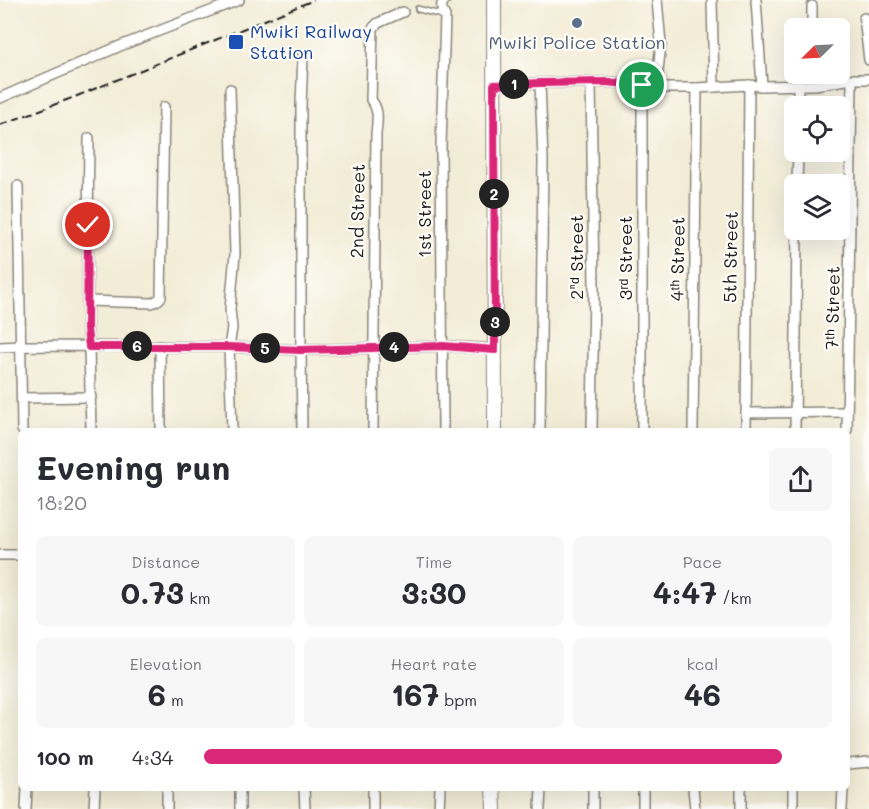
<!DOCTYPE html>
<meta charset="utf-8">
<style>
:root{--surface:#fff;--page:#f7f7f7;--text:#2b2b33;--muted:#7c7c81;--accent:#db2777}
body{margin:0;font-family:Mali,sans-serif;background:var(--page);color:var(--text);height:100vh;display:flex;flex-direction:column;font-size:22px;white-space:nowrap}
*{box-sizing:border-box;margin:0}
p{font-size:20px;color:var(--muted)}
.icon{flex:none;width:33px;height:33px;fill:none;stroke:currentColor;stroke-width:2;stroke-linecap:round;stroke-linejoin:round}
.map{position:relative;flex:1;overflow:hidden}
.side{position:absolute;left:18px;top:428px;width:832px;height:363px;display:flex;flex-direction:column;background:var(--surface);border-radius:9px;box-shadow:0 6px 24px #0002}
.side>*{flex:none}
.needle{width:39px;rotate:246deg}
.tools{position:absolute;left:784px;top:18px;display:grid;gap:12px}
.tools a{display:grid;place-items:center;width:66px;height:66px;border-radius:9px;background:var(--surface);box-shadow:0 6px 24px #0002;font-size:30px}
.pin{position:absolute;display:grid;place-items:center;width:51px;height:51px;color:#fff;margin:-26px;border:3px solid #fff;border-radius:50%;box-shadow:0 2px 6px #0007}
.km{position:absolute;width:30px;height:30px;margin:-15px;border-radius:50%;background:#222;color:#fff;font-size:16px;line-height:30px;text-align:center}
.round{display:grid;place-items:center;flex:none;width:63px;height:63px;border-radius:9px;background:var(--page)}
.overview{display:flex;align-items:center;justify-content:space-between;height:102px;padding:0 18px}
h1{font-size:33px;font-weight:700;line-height:45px}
.metrics{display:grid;grid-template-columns:repeat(3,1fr);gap:9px;height:102px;padding:6px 18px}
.metrics div{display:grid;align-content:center;border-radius:9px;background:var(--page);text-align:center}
.metrics b{font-size:30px;font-weight:700}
.metrics small{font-size:16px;font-weight:400}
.metrics p{font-size:16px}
ul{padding:0 18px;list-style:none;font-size:20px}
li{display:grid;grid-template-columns:96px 72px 1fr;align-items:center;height:45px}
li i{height:15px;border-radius:8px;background:var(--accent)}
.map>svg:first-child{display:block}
</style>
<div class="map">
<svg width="869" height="809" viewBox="0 0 869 809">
<rect width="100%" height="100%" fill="#fdfcf7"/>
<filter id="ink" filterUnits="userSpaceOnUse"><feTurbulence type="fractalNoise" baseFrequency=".0167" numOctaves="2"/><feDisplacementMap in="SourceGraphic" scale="12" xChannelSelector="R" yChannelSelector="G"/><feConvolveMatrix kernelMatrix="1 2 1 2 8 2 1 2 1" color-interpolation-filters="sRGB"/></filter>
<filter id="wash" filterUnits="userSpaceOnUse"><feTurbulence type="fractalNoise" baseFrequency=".008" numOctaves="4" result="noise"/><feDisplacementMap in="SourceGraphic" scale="24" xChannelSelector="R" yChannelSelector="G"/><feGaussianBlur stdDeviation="1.35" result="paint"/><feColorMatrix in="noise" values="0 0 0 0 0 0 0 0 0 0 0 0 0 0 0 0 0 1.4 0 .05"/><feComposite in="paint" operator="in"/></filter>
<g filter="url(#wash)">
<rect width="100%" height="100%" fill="#f3ecd6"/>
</g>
<g filter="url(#ink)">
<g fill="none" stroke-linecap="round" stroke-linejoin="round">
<g stroke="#888479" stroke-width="8">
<path id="lane" d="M 418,9 L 445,16"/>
</g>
<g stroke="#888479" stroke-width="12">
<g id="street">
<path d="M 712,0 L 714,87"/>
<path d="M 756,0 L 762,86"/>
<path d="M 812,6 L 812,28"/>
<path d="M 864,18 L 869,60"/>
<path d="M 540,83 L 543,160 L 540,430"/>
<path d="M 591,83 L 594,286 L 592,430"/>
<path d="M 494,85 L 540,83 L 605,82 L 634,84 L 656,88 L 697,88 L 749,85 L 762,86 L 815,85 L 852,79 L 869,79"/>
<path d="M 656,88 L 661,44 L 657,0"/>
<path d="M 230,89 L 235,254 L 230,309 L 232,328 L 229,347 L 232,430"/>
<path d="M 0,98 L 120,46 L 239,0"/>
<path d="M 798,106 L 798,85"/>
<path d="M 89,138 L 87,329 L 89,347 L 91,430"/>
<path d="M 797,184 L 798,152"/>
<path d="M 18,186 L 22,430"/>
<path d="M 87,301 L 152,303 L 158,300 L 161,297 L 164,107"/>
<path d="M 160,346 L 161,430"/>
<path d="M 0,347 L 21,346 L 229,347 L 301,350 L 443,346 L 495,349"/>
<path d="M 22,398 L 91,397"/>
<path d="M 746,413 L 847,412"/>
<path d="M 302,430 L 301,350 L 301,105 L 303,55"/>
<path d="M 373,430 L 376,134 C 377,122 380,110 371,100 L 373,28 L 378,23 L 403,12"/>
<path d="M 443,430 L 441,146 L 445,16 C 442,11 439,5 445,0"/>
<path d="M 642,430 L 642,85"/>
<path d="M 693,430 L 697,88"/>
<path d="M 746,430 L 749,85"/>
<path d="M 795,430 L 797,230"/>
<path d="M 847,430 L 852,79"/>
<path d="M 0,555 L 21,555"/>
<path d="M 848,764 L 869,762"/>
<path d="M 240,788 L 240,809"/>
<path d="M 304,788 L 305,809"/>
<path d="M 373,788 L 373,809"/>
<path d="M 593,788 L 593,809"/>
<path d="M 643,788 L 643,809"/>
<path d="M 693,788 L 695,809"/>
<path d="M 741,788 L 741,809"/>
<path d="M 793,788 L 793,809"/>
<path d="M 26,809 L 27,788"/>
<path d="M 94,809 L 95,788"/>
<path d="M 167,809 L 167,788"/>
<path d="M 439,809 L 440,788"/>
<path d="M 540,809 L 541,788"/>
<path d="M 842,809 L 843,788"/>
</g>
</g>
<g stroke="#888479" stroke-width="16">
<g id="secondary">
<path d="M 494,0 L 495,430"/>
<path d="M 493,788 L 494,809"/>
</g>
</g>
<use href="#lane" stroke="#fff" stroke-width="4.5"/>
<use href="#street" stroke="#fff" stroke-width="9"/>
<use href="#secondary" stroke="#fff" stroke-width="14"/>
<path stroke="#1c1c1c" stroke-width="2" stroke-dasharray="9 4.5" stroke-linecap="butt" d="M 0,125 L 72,98 L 314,0"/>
</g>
</g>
<g fill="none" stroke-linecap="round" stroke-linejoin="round" filter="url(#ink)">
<g stroke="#fff" stroke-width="12">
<path id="route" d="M 88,225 L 87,329 L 89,347 L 229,347 L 301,350 L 443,346 L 495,350 L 494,85 L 540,83 L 605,82 L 642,85"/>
</g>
<use href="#route" stroke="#db2777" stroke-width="8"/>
</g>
<circle fill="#5c6f8a" stroke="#fdfcf7" stroke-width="2" cx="577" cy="23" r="6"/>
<rect fill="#1a4fb4" stroke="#fdfcf7" stroke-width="2" x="228" y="34" width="16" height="16" rx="3"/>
<g text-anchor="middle" stroke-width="4.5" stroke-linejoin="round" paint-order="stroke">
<g font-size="18" fill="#164399" stroke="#fdfcf7" text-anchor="start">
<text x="250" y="38">Mwiki Railway<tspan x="250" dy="21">Station</tspan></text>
</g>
<g font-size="18" fill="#4e5e75" stroke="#fdfcf7">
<text x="577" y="49">Mwiki Police Station</text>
</g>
<g font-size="18" fill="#1c1c1c" stroke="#fdfcf7">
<text transform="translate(358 211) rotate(-89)" y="6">2nd Street</text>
<text transform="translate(425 214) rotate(-90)" y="6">1st Street</text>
<text transform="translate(577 257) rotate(-90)" y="6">2ⁿᵈ Street</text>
<text transform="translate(731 257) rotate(-89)" y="6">5th Street</text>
<text transform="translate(626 258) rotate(-90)" y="6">3ʳᵈ Street</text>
<text transform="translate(678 259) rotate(-89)" y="6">4ᵗʰ Street</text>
<text transform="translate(833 308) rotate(-89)" y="6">7ᵗʰ Street</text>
</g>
</g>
</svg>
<div class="tools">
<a><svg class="needle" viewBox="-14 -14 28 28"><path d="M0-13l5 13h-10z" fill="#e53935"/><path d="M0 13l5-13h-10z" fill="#7c7c81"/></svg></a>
<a><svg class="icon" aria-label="locate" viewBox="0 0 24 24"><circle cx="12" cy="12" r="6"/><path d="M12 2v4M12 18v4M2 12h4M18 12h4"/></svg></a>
<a><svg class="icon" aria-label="layers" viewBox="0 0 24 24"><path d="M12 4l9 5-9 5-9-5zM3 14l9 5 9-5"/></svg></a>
</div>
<div class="pin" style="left:642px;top:85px;background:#1e9e55"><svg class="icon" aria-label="arrive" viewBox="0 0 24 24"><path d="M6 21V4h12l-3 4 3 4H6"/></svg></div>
<div class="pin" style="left:88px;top:225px;background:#d93025"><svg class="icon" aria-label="check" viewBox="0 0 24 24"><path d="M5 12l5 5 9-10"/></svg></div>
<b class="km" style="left:514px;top:84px">1</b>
<b class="km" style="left:494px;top:194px">2</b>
<b class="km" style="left:495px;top:322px">3</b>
<b class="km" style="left:394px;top:347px">4</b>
<b class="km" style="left:265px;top:348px">5</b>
<b class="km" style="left:137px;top:346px">6</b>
<section class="side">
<div class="overview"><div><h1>Evening run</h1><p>18:20</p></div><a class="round"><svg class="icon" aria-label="share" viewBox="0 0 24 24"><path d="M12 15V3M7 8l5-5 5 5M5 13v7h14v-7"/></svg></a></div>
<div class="metrics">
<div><p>Distance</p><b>0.73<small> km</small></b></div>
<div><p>Time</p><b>3:30</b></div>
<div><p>Pace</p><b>4:47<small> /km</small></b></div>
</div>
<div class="metrics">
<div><p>Elevation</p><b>6<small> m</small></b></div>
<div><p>Heart rate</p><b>167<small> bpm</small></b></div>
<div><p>kcal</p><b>46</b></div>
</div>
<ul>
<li><b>100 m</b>4:34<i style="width:92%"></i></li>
</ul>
</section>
</div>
